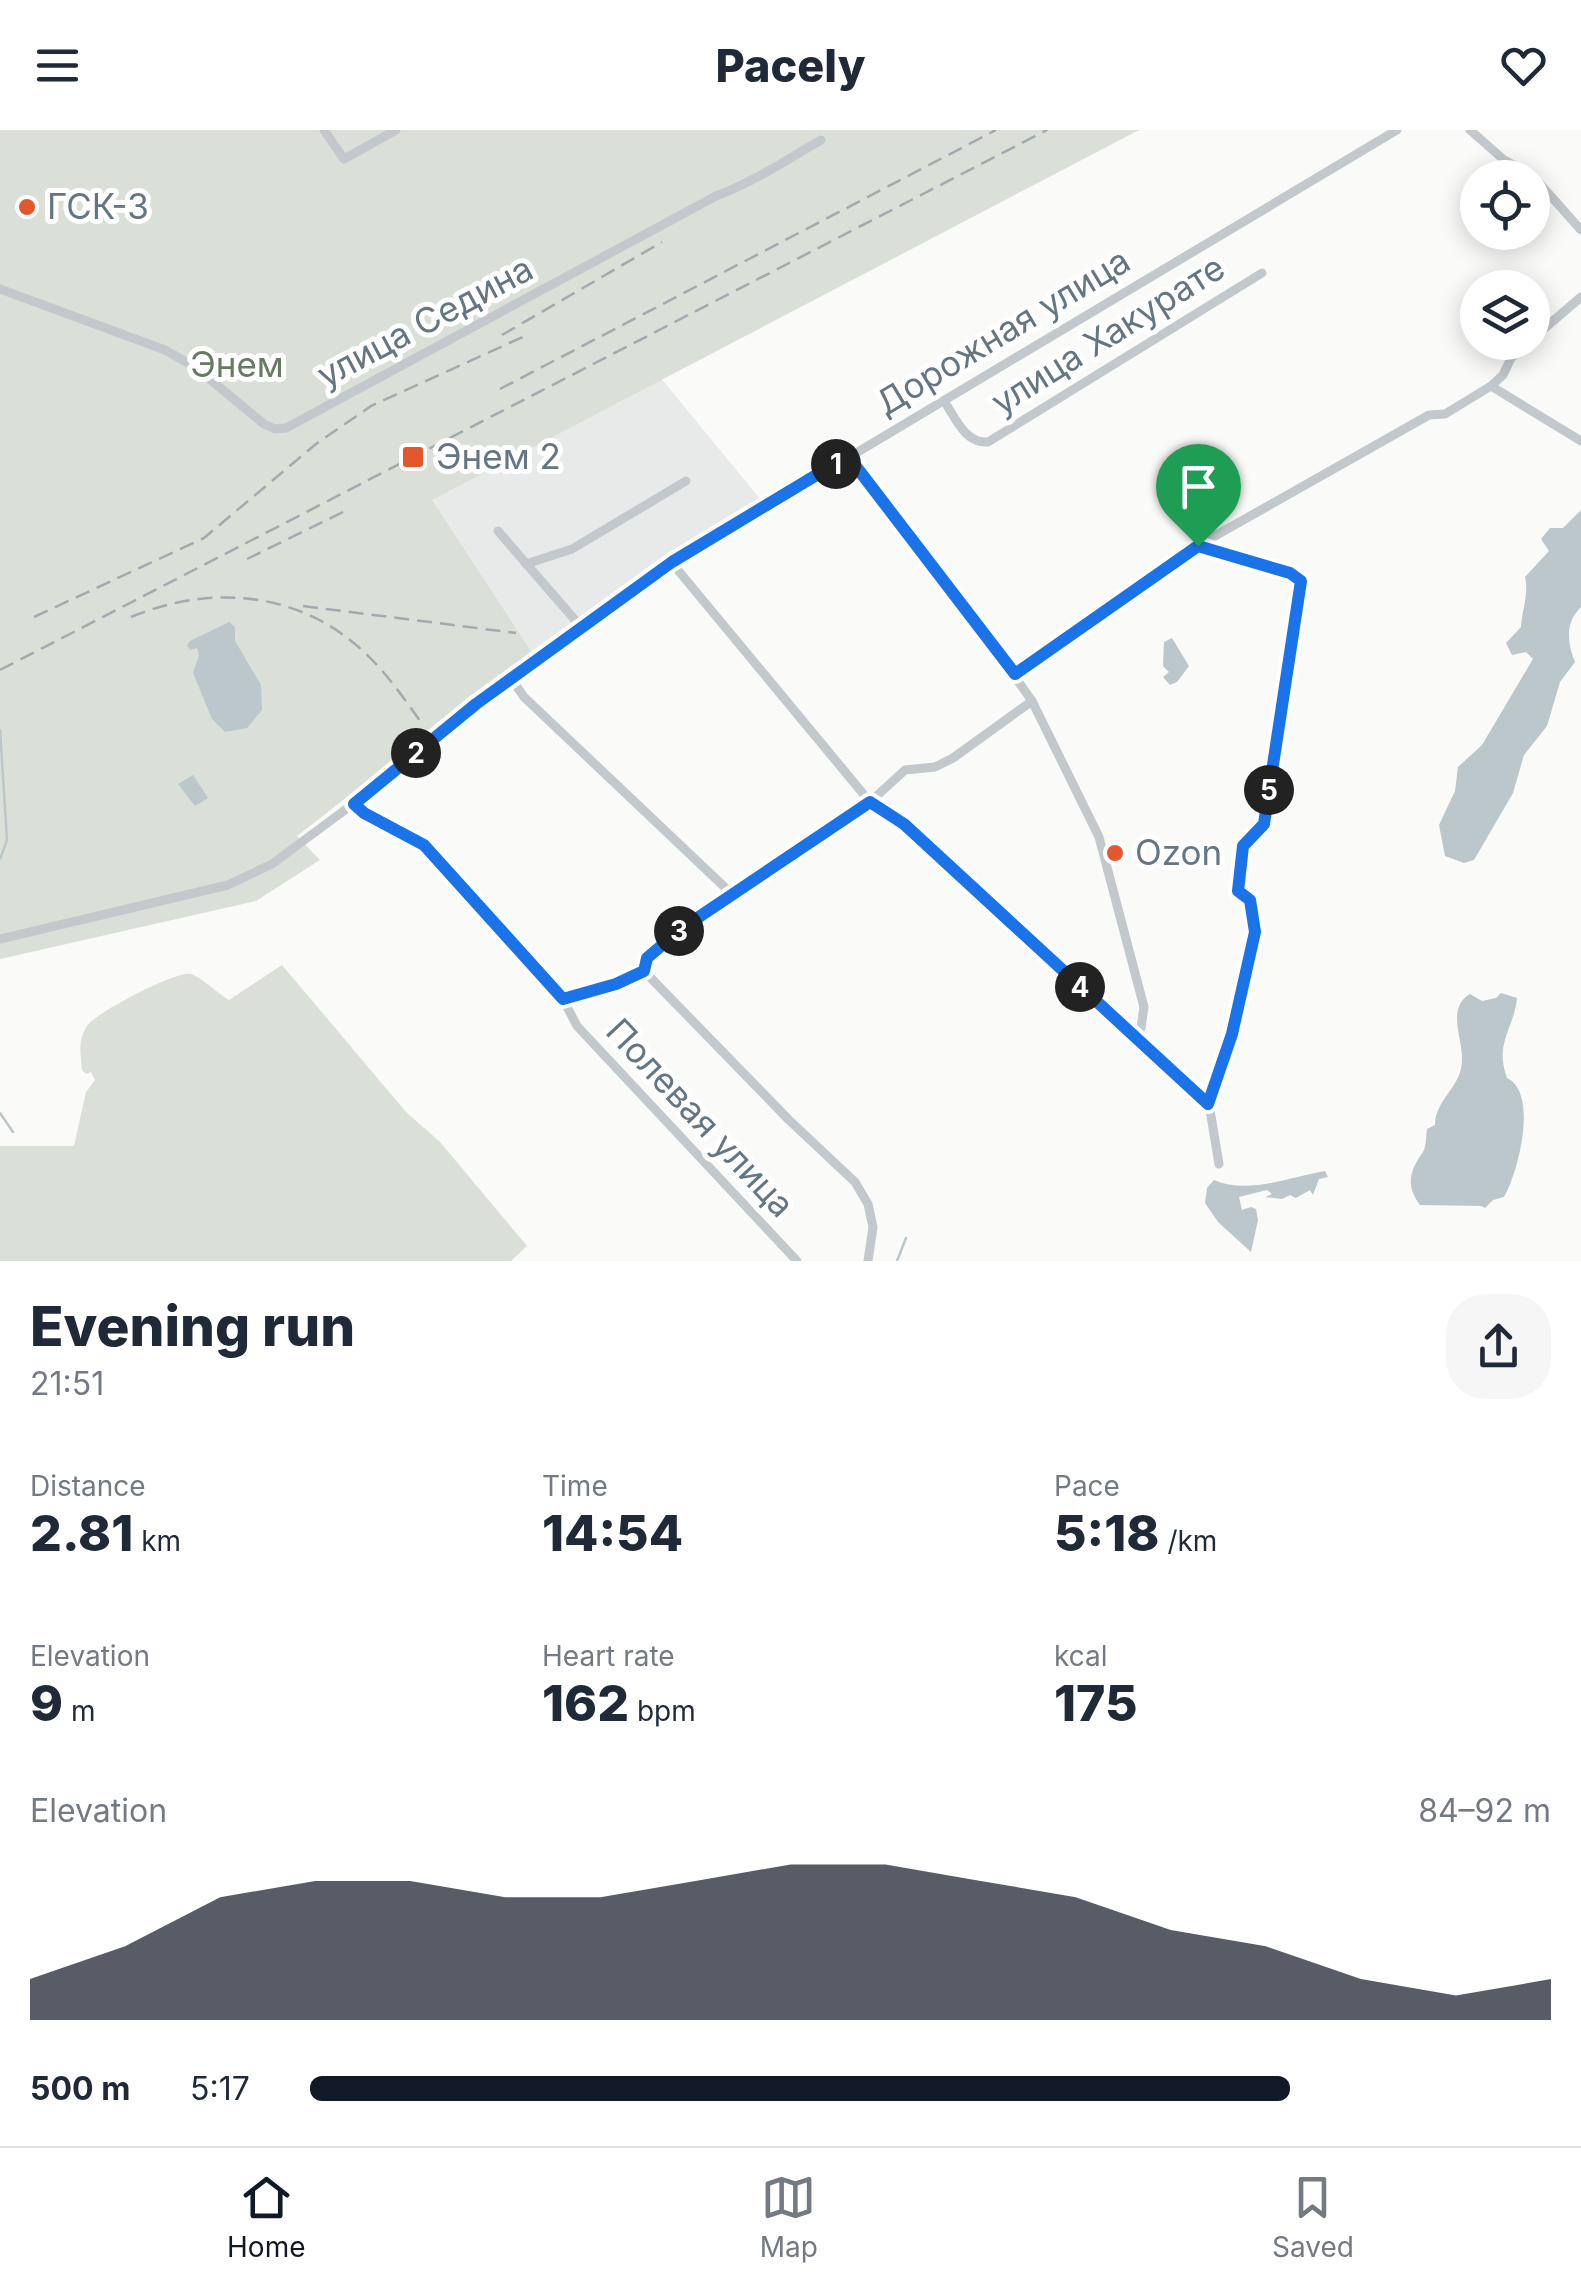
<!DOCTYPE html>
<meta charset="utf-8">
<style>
:root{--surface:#fff;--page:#f6f6f7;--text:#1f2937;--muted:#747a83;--line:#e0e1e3;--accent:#111827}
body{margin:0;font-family:Inter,sans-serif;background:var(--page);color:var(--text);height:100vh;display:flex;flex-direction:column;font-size:38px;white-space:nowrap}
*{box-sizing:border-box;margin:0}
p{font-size:32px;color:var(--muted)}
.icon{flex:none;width:55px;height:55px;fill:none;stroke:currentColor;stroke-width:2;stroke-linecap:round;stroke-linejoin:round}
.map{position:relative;height:1131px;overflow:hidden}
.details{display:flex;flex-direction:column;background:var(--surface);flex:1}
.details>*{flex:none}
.controls{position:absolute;left:1460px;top:30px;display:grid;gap:20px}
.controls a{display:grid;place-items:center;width:90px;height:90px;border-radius:50%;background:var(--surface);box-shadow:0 5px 25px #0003;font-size:50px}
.pin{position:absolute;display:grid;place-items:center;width:85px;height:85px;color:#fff;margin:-102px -42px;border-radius:50% 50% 50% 0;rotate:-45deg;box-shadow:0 0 10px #0007}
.pin .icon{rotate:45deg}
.km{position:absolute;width:50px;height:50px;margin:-25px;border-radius:50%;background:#222;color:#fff;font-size:28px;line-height:50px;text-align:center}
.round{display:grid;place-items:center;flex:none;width:105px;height:105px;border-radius:40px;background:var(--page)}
.head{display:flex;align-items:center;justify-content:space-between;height:170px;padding:0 30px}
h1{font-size:55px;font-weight:800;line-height:75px}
.stats{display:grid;grid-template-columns:repeat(3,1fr);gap:15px;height:170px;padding:10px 30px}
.stats div{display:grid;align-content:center}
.stats b{font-size:50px;font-weight:800}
.stats small{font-size:28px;font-weight:400}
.stats p{font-size:28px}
.chart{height:280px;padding:20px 30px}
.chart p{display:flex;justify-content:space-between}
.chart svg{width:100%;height:180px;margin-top:10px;fill:var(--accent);opacity:.7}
ul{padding:0 30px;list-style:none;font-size:32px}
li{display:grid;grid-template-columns:160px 120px 1fr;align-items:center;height:75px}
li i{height:25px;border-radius:12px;background:var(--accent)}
header{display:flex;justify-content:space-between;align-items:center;height:130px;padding:0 30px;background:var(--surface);font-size:45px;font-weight:800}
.menu{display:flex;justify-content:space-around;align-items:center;height:140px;border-top:2px solid var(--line);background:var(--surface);font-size:28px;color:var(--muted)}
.menu a{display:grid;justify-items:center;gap:5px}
.menu .active{color:var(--accent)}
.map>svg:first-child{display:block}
</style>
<header><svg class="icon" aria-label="menu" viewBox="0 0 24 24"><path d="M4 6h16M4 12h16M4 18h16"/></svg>Pacely<svg class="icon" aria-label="heart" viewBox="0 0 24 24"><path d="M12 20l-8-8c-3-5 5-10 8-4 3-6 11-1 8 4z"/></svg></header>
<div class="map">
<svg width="1581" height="1131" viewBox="0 0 1581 1131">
<rect width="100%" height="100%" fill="#fafaf8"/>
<path fill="#e8e9e9" d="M 1066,0 L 646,230 L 761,370 L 560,504 L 357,649 L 0,501 Z"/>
<g fill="#dadfd7">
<path d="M 0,0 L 1139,0 L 432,370 L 532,523 L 297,706 L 320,730 L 256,771 L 0,829 Z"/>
<path d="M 282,835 L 406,982 L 440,1012 L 527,1116 L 511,1131 L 0,1131 L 0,1016 L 74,1016 L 86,962 L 95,950 L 91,942 L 86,944 L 82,940 C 81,923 77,912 87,896 C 95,883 177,840 191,844 C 199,846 219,864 229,870 Z"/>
</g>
<g fill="#bbc7cb">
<path d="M 1581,380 L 1581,477 C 1565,492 1567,513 1575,532 L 1560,552 L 1547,596 L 1524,625 L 1513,663 L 1474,730 L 1464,733 L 1445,726 L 1439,695 L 1455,661 L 1458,637 L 1482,615 L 1533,529 L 1526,522 L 1512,525 L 1506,513 L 1521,497 C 1522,479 1529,465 1525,447 L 1549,421 L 1541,409 L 1550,398 L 1563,398 Z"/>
<path d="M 229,492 L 235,497 L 235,511 L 261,555 L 262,580 L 247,598 L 225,602 L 212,589 L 193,543 L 199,525 L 197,518 L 190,520 L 187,516 L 190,511 Z"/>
<path d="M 1172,508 L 1189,536 L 1177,552 L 1170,555 L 1163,547 L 1169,542 L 1163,536 L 1164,512 Z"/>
<path d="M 193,645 L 208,668 L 195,676 L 178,654 Z"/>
<path d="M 1501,863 L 1517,868 C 1514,899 1494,913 1507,948 C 1539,963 1518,1043 1504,1067 L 1493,1070 L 1485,1078 L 1481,1076 L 1420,1075 C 1405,1055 1410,1040 1423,1022 C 1426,1017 1426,1007 1427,999 L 1435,995 C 1435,969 1462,957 1462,930 C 1463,909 1446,878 1470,864 L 1482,871 L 1496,868 Z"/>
<path d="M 1325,1041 L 1328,1047 L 1319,1049 L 1313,1065 L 1310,1060 L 1296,1068 L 1290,1065 L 1282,1069 L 1265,1067 L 1272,1064 L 1267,1060 L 1239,1067 L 1242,1080 L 1251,1077 L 1256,1079 L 1258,1090 L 1251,1122 L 1218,1092 L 1205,1073 L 1207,1058 L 1214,1050 C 1248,1065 1289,1047 1325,1041 Z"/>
</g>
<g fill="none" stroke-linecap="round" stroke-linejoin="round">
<g stroke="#bbc7cb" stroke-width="2.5">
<path d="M 0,600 L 7,710 L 0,729"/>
<path d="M 0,983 L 13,1002"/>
<path d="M 897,1131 L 906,1108"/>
</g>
<g stroke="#c3c8cc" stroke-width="9">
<path d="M 324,0 L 344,29 L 396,0"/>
<path d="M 1470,0 L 1504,30 L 1532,45 L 1581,100"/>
<path d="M 0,159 L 165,220 L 195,237 L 264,294 L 275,299 L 286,298 L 716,66 C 754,52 786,30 821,10"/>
<path d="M 1532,209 L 1581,167"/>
<path d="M 1491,256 L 1581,311"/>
<path d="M 944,271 C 955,287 965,314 988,312 L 1262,143"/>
<path d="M 848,326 L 977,493 L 1032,571 L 1099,707 L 1144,877 L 1141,898 L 1134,907"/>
<path d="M 498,401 L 582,498"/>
<path d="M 1197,416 L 1290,443 L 1301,451 L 1264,694 L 1243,716 L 1237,761 L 1250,770 L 1255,802 L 1232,904 L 1209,974 L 1219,1034"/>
<path d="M 672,433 L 870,672 L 904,694 L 1209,974"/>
<path d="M 526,434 L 572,419 L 686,351"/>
<path d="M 1015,544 L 1206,411 L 1429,285 L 1445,284 L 1491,256 L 1503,245 L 1511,228 L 1528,212"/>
<path d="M 511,548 L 524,567 L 734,766"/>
<path d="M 353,674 L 364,683 L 424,715 L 563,869 L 577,896 L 797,1131"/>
<path d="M 0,809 L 228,755 L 272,734 L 353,674 L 511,548 L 672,433 L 1397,0"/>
<path d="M 644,841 L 789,990 L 855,1052 L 868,1074 L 873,1097 L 868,1131"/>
<path d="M 563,869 L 617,854 L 644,841 L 647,827 L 681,799 L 870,672 L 905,640 L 935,637 L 953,628 L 1032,571"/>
</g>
<g stroke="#a2aab0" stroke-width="2.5" stroke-dasharray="15 8" stroke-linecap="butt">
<path d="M 502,205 L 662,112"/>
<path d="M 500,259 L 996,0"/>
<path d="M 247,429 L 343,382"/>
<path d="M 303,476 L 516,503"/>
<path d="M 34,487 L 204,408 L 316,314 L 371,276 L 527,205"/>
<path d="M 131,487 C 211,454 299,461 364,522 C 387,543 405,570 423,595"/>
<path d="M 0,540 L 1047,0"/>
</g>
</g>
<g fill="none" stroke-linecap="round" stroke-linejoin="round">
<g stroke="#fff" stroke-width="20">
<path id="route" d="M 848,326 L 1015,544 L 1198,416 L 1290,443 L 1301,451 L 1264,694 L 1243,716 L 1238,761 L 1250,770 L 1255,802 L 1232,904 L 1208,974 L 904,694 L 870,672 L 681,799 L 647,828 L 644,841 L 616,854 L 563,869 L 424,715 L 364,683 L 354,674 L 476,574 L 672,432 Z"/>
</g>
<use href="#route" stroke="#1a73e8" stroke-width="12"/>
</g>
<g fill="#e4572e" stroke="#fff" stroke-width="4">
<circle cx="27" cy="77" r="10"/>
<rect x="401" y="315" width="24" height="24" rx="5"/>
<circle cx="1115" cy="723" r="10"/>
</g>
<g text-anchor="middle" stroke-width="10" stroke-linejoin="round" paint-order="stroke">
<g font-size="35" fill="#657683" stroke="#fff" text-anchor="start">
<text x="47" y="89">ГСК-3</text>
<text x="436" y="339">Энем 2</text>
<text x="1135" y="735">Ozon</text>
</g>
<g font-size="35" fill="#657683" stroke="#fff">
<text transform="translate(425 192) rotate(-28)" y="12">улица Седина</text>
<text transform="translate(1003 202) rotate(-31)" y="12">Дорожная улица</text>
<text transform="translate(1108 205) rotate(-32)" y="12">улица Хакурате</text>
<text transform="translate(700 988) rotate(47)" y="12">Полевая улица</text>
</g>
<g font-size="35" fill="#687a64" stroke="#fff">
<text x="237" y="247">Энем</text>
</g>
</g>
</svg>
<div class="controls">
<a><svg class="icon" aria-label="locate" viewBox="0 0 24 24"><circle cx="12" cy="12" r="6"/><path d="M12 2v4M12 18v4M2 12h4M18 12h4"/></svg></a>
<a><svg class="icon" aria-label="layers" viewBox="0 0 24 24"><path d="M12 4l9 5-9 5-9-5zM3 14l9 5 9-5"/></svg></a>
</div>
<div class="pin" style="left:1198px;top:416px;background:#1e9e55"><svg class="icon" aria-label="arrive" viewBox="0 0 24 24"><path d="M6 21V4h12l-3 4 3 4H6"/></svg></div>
<b class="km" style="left:836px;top:334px">1</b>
<b class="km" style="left:416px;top:623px">2</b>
<b class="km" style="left:679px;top:801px">3</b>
<b class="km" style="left:1080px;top:857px">4</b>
<b class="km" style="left:1269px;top:660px">5</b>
</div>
<section class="details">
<div class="head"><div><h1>Evening run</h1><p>21:51</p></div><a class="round"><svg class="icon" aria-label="share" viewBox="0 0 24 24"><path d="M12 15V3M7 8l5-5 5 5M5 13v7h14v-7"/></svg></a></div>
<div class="stats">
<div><p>Distance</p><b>2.81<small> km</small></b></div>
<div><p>Time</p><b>14:54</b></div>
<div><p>Pace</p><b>5:18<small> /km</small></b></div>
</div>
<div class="stats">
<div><p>Elevation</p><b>9<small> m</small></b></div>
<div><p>Heart rate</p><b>162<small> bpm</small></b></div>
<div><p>kcal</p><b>175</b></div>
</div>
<div class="chart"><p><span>Elevation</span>84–92 m</p>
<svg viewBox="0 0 160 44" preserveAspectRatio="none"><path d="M0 44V34L10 26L20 14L30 10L40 10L50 14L60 14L70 10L80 6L90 6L100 10L110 14L120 22L130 26L140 34L150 38L160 34V44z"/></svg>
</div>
<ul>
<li><b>500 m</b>5:17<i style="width:79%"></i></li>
</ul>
</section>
<nav class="menu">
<a class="active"><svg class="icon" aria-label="home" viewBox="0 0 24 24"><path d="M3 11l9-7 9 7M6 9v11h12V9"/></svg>Home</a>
<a><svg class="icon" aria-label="map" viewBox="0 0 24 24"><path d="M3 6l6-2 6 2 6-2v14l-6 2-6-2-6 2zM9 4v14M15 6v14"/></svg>Map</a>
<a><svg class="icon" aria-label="saved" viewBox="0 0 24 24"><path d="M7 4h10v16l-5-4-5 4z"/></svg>Saved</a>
</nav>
